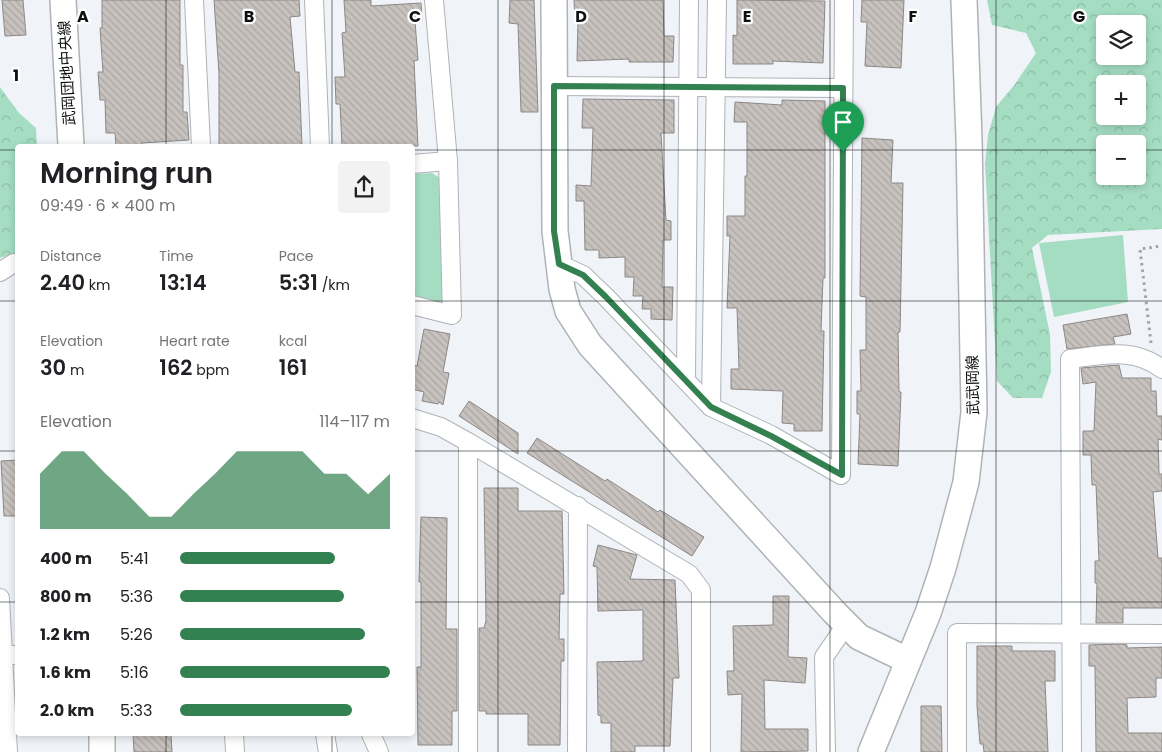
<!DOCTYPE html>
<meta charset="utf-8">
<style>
:root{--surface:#fff;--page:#f2f2f2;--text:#202124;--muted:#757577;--accent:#338150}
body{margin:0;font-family:Poppins,"Noto Sans JP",sans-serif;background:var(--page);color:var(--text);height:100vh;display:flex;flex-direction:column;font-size:19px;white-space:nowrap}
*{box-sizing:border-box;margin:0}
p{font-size:16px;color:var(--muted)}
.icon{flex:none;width:28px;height:28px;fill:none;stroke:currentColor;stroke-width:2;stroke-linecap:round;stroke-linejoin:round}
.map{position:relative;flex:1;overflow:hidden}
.side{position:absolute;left:15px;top:144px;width:400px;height:592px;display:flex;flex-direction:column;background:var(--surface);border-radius:5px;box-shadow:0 2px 8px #0003}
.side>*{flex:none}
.fabs{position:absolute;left:1096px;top:15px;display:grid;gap:10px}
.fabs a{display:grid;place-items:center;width:50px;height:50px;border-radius:5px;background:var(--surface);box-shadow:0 2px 8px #0003;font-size:25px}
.pin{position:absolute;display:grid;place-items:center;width:42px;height:42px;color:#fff;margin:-51px -21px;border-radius:50% 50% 50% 0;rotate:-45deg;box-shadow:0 0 5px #0007}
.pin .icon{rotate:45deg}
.round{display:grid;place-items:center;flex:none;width:52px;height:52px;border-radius:5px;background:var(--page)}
.summary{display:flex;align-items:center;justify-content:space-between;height:85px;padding:0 25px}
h1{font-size:28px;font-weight:600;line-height:38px}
.figures{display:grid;grid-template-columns:repeat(3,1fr);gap:8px;height:85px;padding:5px 25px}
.figures div{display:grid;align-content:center}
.figures b{font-size:21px;font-weight:600}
.figures small{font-size:14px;font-weight:400}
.figures p{font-size:14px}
.chart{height:140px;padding:10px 25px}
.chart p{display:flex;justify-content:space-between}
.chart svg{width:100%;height:90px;margin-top:5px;fill:var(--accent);opacity:.7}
ul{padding:0 25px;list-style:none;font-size:16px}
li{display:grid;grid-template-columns:80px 60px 1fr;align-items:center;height:38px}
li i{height:12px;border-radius:6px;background:var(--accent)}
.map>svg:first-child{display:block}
</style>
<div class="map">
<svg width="1162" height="752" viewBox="0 0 1162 752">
<defs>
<pattern id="forest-crowns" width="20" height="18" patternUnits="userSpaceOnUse" patternTransform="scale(1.25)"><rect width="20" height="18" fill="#a5ddc3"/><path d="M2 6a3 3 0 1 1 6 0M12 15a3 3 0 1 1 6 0" fill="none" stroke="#8dbca6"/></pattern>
<pattern id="building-back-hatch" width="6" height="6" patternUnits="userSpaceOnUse" patternTransform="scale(1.25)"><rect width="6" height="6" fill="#c8c2bf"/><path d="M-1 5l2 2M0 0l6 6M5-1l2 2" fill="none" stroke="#aba6a3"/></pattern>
</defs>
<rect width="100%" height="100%" fill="#f0f4f9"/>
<g fill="url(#forest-crowns)" fill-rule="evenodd">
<path d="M 987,0 L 1162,0 L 1162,229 L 1048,235 L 1032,248 L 1050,334 L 1051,372 L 1042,398 L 1013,398 L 997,381 L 985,164 L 988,135 L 996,107 L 1015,84 L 1036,53 L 1026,33 L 992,25 ZM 1105,24 L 1138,24 L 1138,56 L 1105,56 ZM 1105,84 L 1138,84 L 1138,116 L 1105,116 ZM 1105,144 L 1138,144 L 1138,176 L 1105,176 Z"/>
<path d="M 0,87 L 19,113 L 36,128 L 37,146 L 18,146 L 17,253 L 0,258 Z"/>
</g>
<g fill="#a5ddc3">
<path d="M 432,173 L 440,178 L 446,297 L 434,305 L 413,299 L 412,174 Z"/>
<path d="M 1123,235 L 1128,302 L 1054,317 L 1039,243 Z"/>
</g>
<g fill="url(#building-back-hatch)" stroke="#8d8785">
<path d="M 2,0 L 23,0 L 26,35 L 5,36 Z"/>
<path d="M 102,0 L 180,0 L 180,65 L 183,65 L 183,112 L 187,112 L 189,140 L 142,143 L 142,146 L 116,146 L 115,133 L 106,133 L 105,100 L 100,100 L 98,72 L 103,72 L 100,28 L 102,28 Z"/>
<path d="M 214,0 L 299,0 L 300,16 L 290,17 L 295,72 L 299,72 L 302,146 L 219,146 L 219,73 Z"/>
<path d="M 344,0 L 371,0 L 371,6 L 421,3 L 422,20 L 415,21 L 418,60 L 414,61 L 418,146 L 342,146 L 340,104 L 336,104 L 335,77 L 345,77 L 342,33 L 346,32 Z"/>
<path d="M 510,0 L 534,0 L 538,112 L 521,112 L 518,24 L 509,23 Z"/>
<path d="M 574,0 L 663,0 L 664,36 L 674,36 L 673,62 L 629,62 L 629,59 L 577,61 L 578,21 L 575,21 Z"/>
<path d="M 737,0 L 825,1 L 823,63 L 773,61 L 773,64 L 733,64 L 733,35 L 737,36 Z"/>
<path d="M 862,0 L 904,0 L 901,68 L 865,66 L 867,22 L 861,22 Z"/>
<path d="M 583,99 L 674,100 L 674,133 L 661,133 L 666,220 L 671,221 L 671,240 L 663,240 L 662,287 L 673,287 L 672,320 L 651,319 L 651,309 L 642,309 L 643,296 L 633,296 L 634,277 L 625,277 L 625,257 L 599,258 L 599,250 L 585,250 L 584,201 L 576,201 L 576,185 L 591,186 L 593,128 L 582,128 Z"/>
<path d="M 782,100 L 825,101 L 825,278 L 823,278 L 821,331 L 824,331 L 822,431 L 794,431 L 794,424 L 782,423 L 783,391 L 731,389 L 731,369 L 739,369 L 737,308 L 727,308 L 730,236 L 727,236 L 727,216 L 745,216 L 745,176 L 747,176 L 747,122 L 734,122 L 735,102 L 782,105 Z"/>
<path d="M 862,138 L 893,140 L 891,183 L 903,183 L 900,332 L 898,332 L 899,392 L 901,392 L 898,466 L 858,464 L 860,414 L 857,414 L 857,391 L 861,391 L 860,350 L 866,350 L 866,297 L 860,296 Z"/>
<path d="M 1127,314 L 1131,334 L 1113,337 L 1115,344 L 1067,349 L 1063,325 Z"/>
<path d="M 424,329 L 450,334 L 443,372 L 449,373 L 443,405 L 439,402 L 438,404 L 422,401 L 424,392 L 412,389 L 412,365 L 417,366 Z"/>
<path d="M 1119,365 L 1122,378 L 1151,378 L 1151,391 L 1156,391 L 1157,416 L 1162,416 L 1162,440 L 1158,439 L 1159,474 L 1162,474 L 1162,491 L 1153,492 L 1158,558 L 1162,558 L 1162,608 L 1123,608 L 1123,623 L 1096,623 L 1097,583 L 1095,583 L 1095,561 L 1099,561 L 1096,485 L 1092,485 L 1091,455 L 1083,455 L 1083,431 L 1094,431 L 1096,382 L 1083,384 L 1081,368 Z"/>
<path d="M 469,401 L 518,433 L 518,454 L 459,416 Z"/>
<path d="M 537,438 L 605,481 L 607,479 L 658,512 L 660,510 L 704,537 L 692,556 L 527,453 Z"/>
<path d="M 18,460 L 18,516 L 4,516 L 1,461 Z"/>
<path d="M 484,488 L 518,488 L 518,511 L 562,511 L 564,594 L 560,594 L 559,639 L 564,639 L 564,661 L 561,661 L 560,745 L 528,745 L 528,714 L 486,714 L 486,711 L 479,711 L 479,628 L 484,628 L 486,621 Z"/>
<path d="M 421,517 L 447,518 L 446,629 L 457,629 L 457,711 L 452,711 L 452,745 L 418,745 L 417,667 L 421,667 L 421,582 L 419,582 Z"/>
<path d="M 598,545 L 637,555 L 630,579 L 675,580 L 679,678 L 673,678 L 670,746 L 635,746 L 635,752 L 611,752 L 611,723 L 601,723 L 601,716 L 598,715 L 597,662 L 643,661 L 643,610 L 598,611 L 597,567 L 593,566 Z"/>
<path d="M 773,596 L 789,596 L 788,657 L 807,658 L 805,683 L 764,680 L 765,729 L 808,729 L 808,751 L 741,752 L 742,694 L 728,695 L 727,671 L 734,671 L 733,626 L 773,625 Z"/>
<path d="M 1122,644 L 1127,645 L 1127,648 L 1162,647 L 1162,678 L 1156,678 L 1156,697 L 1127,698 L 1128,733 L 1162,733 L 1162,752 L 1096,752 L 1095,666 L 1089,666 L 1089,645 Z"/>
<path d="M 977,646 L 1012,646 L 1012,651 L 1055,651 L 1055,681 L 1045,681 L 1048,752 L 984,752 L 983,744 L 980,744 L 977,706 Z"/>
<path d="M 921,706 L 941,706 L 942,752 L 921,752 Z"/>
<path d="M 133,734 L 171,734 L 172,752 L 134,752 Z"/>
</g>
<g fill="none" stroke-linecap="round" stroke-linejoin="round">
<g stroke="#afb3b7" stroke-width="20">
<g id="street">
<path d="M 194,0 L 201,146"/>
<path d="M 314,0 L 320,146"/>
<path d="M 554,86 L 843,88"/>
<path d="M 412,164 L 448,161"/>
<path d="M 559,264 L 583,275 L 606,297 L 711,407 L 771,435 L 841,475 L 844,0"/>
<path d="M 0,272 L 14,263 L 18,263"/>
<path d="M 412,305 L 452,315 L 448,161 L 434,0"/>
<path d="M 686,380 L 689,0"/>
<path d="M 711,407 L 717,0"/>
<path d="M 412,418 L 441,427 L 468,442 L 689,574 L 701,590 L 701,752"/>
<path d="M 0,598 L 3,655 L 0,655"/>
<path d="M 234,734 L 235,752"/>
<path d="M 325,734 L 328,752"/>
<path d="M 371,734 L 379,752"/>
<path d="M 8,752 L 3,655 L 18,655"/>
<path d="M 468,752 L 468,442"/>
<path d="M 577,752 L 578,506"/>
<path d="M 826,752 L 824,657 L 846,625"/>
<path d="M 957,752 L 957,633 L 1162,634"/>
<path d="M 1072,752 L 1070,359 C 1103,355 1134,347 1162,369"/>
</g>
</g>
<g stroke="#afb3b7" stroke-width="28">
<g id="secondary">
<path d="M 63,0 L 71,146"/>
<path d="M 554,0 L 555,231 L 562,289 L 568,311 L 590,345 L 835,613 L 859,637 L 907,660"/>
<path d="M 102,734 L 102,752"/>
<path d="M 871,752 L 928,613 L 943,568 L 966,482 L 974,412 L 969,139 L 964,0"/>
</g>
</g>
<path stroke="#9fa2a6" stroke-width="3" stroke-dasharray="2.5 4" stroke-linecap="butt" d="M 1151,343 L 1140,249 L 1162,246"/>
<use href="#street" stroke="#fff" stroke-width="18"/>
<use href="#secondary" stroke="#fff" stroke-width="25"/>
</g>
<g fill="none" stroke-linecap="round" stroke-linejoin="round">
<g stroke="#fff" stroke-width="10">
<path id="route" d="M 554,86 L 843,88 L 842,475 L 771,436 L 711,407 L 606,297 L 583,275 L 559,264 L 554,231 Z"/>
</g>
<use href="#route" stroke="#338150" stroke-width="6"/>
</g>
<path fill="none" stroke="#0d0f10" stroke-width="1" stroke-opacity="0.55" d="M 166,0 L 166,146M 332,0 L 332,146M 498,0 L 498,752M 664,0 L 664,752M 830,0 L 830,752M 996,0 L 996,752M 0,150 L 18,150M 412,150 L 1105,150M 1138,150 L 1162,150M 0,301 L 18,301M 412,301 L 1162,301M 0,451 L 18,451M 412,451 L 1162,451M 0,602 L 18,602M 412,602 L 1162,602M 166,734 L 166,752M 332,734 L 332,752"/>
<g text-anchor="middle" stroke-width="4.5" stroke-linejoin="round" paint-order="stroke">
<g font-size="15" fill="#0d0f10" stroke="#fff">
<text transform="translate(67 73) rotate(-93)" y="5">武岡団地中央線</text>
<text transform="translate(973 385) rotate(-91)" y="5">武武岡線</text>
</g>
</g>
<g font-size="16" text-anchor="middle" font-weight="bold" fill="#0d0f10" stroke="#fff" stroke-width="4.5" stroke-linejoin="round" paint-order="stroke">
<text x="83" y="22">A</text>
<text x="249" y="22">B</text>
<text x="415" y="22">C</text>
<text x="581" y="22">D</text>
<text x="747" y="22">E</text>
<text x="913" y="22">F</text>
<text x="1079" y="22">G</text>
<text x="16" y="81">1</text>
</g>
</svg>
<div class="fabs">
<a><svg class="icon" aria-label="layers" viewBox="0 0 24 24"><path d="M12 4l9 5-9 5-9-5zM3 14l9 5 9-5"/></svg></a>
<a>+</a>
<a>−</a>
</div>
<div class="pin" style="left:843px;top:152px;background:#1e9e55"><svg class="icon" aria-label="arrive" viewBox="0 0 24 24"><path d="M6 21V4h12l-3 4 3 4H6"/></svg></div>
<section class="side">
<div class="summary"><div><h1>Morning run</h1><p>09:49 · 6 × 400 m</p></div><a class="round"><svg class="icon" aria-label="share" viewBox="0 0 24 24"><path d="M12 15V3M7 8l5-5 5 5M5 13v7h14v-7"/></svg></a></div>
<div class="figures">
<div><p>Distance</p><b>2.40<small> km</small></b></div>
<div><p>Time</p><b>13:14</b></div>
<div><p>Pace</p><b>5:31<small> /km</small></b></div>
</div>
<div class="figures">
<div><p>Elevation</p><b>30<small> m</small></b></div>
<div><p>Heart rate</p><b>162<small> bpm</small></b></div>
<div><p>kcal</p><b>161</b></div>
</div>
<div class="chart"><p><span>Elevation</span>114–117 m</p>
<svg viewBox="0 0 160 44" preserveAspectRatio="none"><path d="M0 44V17L10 6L20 6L30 17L40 27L50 38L60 38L70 27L80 17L90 6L100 6L110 6L120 6L130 17L140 17L150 27L160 17V44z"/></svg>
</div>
<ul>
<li><b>400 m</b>5:41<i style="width:74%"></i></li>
<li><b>800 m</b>5:36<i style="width:78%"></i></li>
<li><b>1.2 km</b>5:26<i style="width:88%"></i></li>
<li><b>1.6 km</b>5:16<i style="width:100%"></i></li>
<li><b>2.0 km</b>5:33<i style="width:82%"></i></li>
</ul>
</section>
</div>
